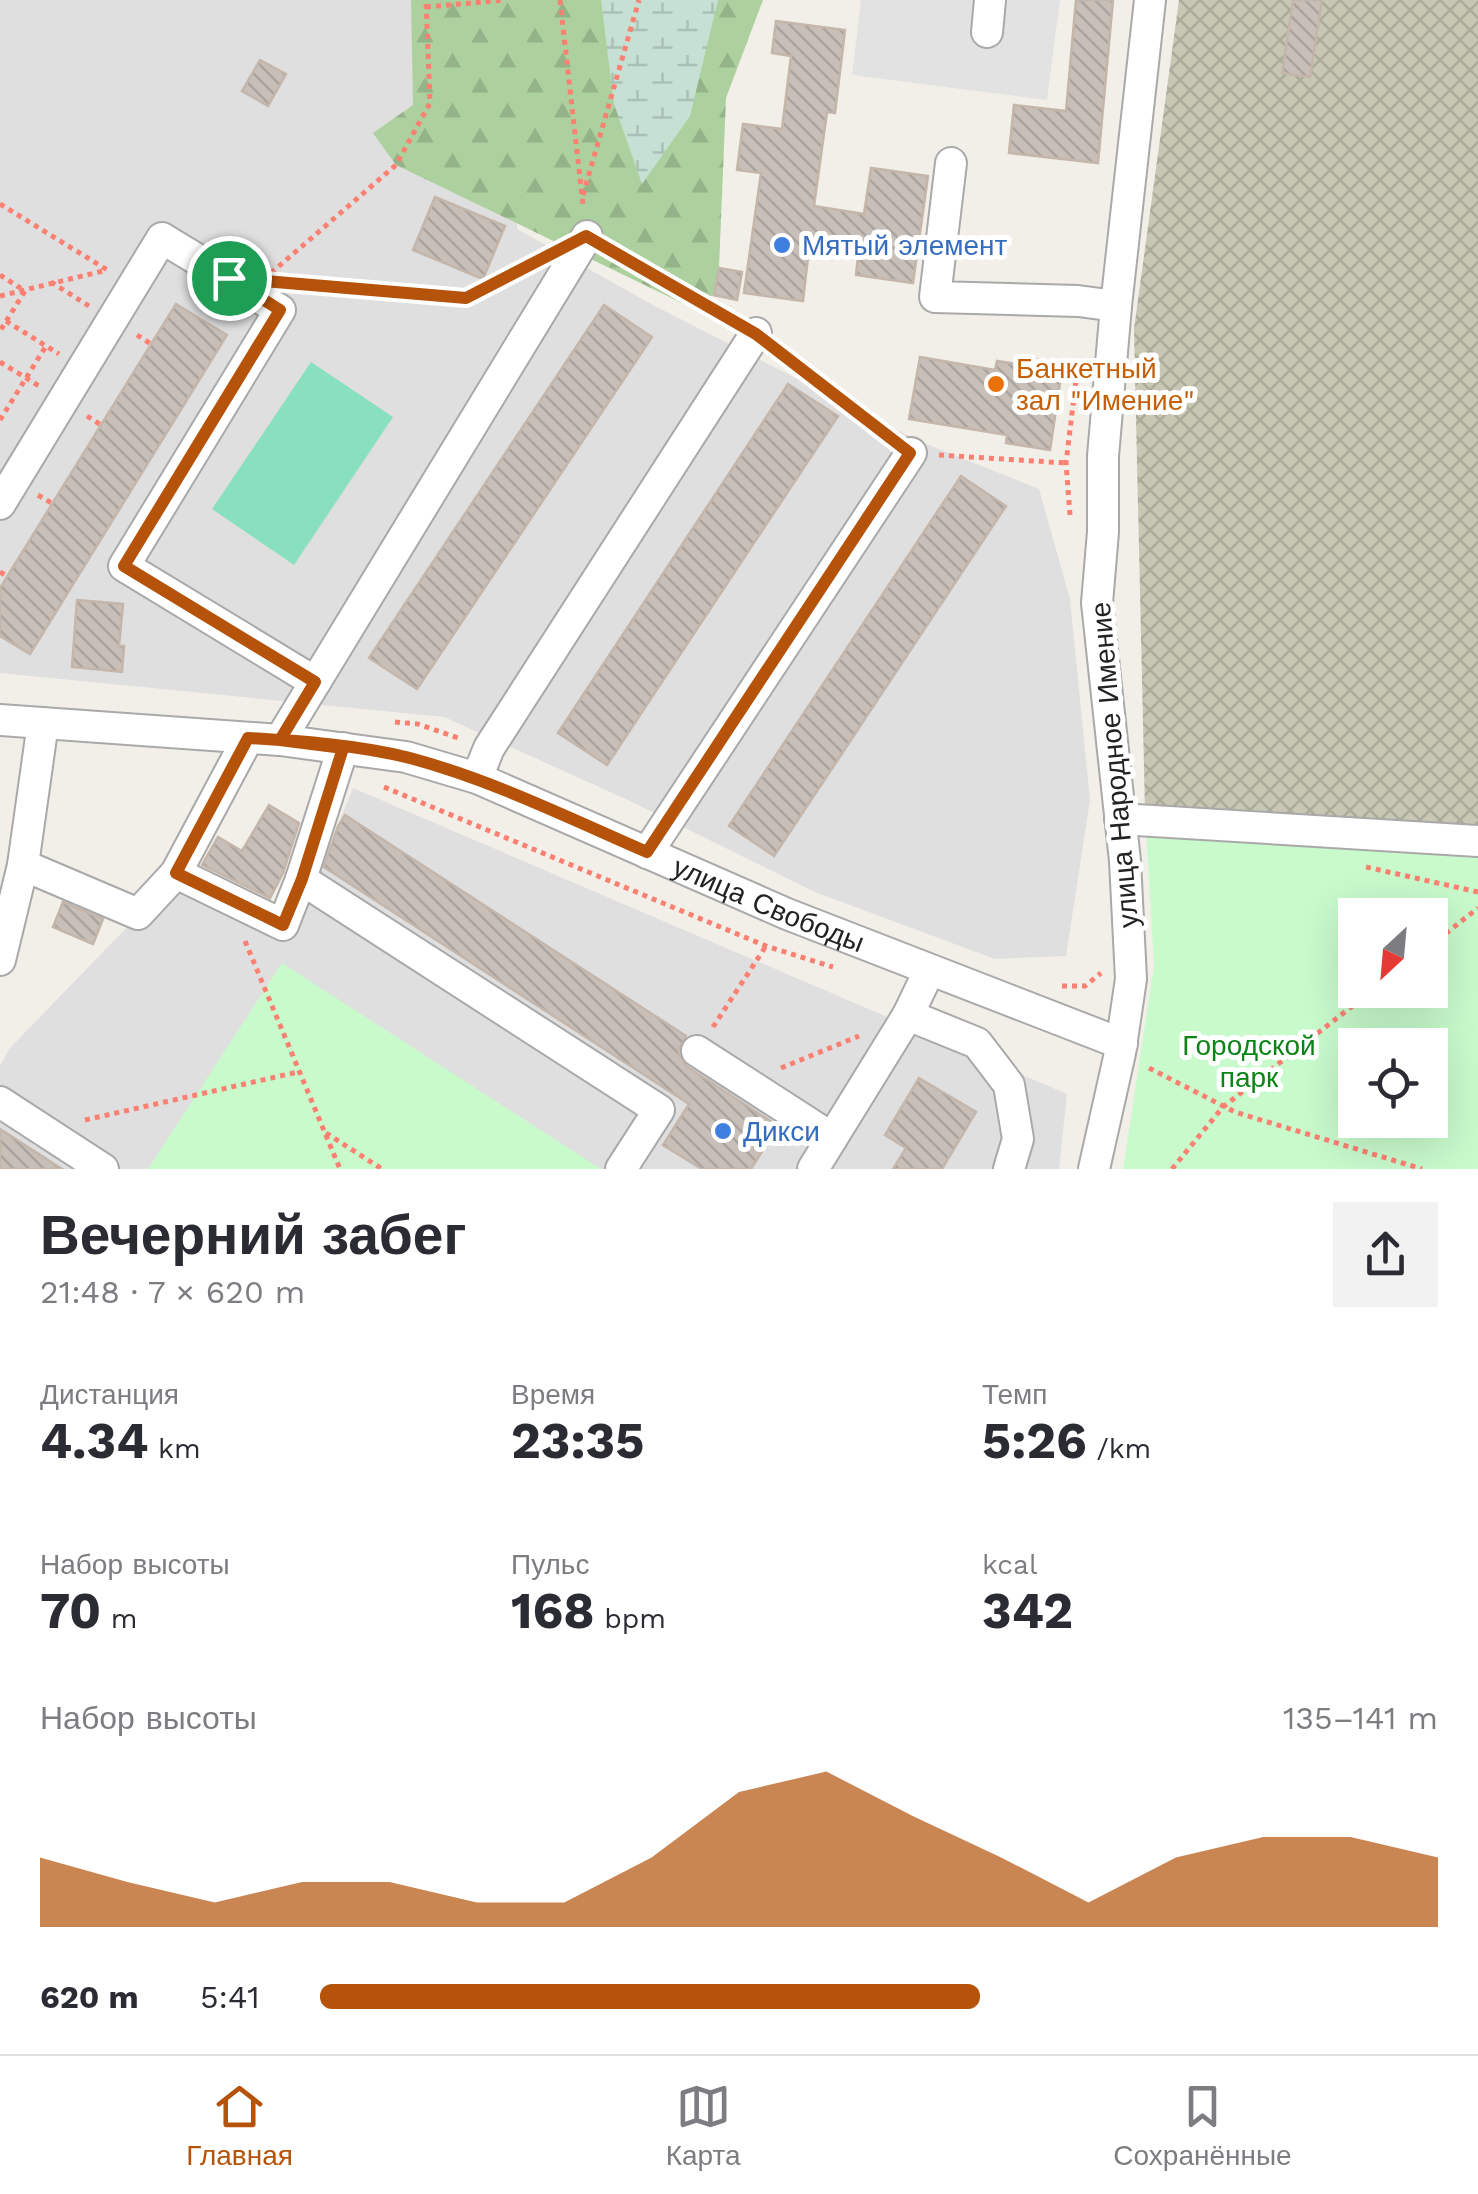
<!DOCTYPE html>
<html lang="ru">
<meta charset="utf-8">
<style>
:root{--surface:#fff;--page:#f2f2f3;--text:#2b2b33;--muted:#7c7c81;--line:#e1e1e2;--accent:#b45309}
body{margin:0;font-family:"Work Sans",sans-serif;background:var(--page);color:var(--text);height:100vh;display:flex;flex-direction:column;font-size:38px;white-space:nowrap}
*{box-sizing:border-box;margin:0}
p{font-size:32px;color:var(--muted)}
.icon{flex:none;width:55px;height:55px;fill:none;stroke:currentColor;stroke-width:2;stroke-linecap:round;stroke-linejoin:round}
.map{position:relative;height:1169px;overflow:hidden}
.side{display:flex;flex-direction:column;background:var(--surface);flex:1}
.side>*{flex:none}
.needle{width:65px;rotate:206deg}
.buttons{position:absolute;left:1338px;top:898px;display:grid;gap:20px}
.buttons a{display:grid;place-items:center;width:110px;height:110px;border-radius:0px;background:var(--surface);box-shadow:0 10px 40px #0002;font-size:50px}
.pin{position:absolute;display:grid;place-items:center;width:85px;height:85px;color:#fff;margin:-42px;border:5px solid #fff;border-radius:50%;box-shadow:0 2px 10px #0007}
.round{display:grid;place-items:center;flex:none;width:105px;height:105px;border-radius:0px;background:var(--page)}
.overview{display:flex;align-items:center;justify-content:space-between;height:170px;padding:0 40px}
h1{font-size:55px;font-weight:700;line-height:75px}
.stats{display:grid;grid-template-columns:repeat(3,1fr);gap:15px;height:170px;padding:10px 40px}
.stats div{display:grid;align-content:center}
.stats b{font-size:50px;font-weight:700}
.stats small{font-size:28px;font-weight:400}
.stats p{font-size:28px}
.chart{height:280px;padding:20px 40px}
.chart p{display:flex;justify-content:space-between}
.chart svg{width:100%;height:180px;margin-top:10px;fill:var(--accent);opacity:.7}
ul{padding:0 40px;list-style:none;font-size:32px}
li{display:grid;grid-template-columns:160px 120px 1fr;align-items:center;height:75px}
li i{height:25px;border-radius:12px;background:var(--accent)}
.tab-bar{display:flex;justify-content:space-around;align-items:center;height:140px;border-top:2px solid var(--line);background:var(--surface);font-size:28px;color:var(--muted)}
.tab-bar a{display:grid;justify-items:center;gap:5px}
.tab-bar .active{color:var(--accent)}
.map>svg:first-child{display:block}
</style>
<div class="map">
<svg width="1478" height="1169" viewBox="0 0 1478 1169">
<defs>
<pattern id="construction-cross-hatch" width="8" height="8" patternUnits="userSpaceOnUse" patternTransform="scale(2.5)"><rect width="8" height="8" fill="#c7c7b4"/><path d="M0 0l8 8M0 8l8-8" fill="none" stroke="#abab9a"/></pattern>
<pattern id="forest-firs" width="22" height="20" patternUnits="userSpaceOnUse" patternTransform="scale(2.5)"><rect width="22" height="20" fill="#add19e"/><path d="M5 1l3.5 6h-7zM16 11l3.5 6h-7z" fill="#95b388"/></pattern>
<pattern id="wetland-marsh" width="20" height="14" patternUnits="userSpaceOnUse" patternTransform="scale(2.5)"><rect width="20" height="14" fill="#c6e0d4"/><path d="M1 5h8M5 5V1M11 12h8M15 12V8" fill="none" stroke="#aac0b6"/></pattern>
<pattern id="building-back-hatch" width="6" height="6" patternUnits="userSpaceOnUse" patternTransform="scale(2.5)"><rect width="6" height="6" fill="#c7bfb8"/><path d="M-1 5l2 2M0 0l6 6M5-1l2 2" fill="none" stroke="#aba49e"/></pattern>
</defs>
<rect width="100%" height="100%" fill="#f2efe9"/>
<g fill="#e0dfdf">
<path d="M 0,0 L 527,0 L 517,229 L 653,305 L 919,441 L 1039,489 L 1070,599 L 1090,800 L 1066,956 L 995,959 L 815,892 L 628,800 L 444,717 L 0,673 Z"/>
<path d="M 353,788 L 1067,1094 L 1059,1169 L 0,1169 L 0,1066 L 10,1048 L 167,886 L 291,939 Z"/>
</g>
<path fill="url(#construction-cross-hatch)" d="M 1179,0 L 1478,0 L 1478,829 L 1145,811 L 1134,329 Z"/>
<path fill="url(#forest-firs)" d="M 411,0 L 763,0 L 726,98 L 719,268 L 714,295 L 686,305 L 396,165 L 373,133 L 413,105 Z"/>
<path fill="url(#wetland-marsh)" d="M 601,0 L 718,0 L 690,116 L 642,184 L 614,104 Z"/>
<g fill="#c8facc" fill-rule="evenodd">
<path d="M 1145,811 L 1478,829 L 1478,1169 L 1123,1169 L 1154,966 ZM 1355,915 L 1430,915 L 1430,990 L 1355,990 ZM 1355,1045 L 1430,1045 L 1430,1120 L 1355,1120 Z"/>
<path d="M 282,963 L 601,1169 L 148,1169 Z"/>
</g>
<path fill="#88e0be" d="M 311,362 L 393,417 L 294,565 L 212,509 Z"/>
<path fill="#e2e2e2" d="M 861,0 L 1060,0 L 1047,100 L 852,75 Z"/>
<g fill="url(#building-back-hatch)" stroke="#c4b6ab" stroke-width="2.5">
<path d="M 1076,0 L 1113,0 L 1098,163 L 1009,153 L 1014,105 L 1066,111 Z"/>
<path d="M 1293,0 L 1322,0 L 1310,77 L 1282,73 Z"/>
<path d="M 776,21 L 845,30 L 835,113 L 827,112 L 814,206 L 864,214 L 871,168 L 928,176 L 913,283 L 856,275 L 858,257 L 809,249 L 803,301 L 744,293 L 761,173 L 737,170 L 743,124 L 782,129 L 791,56 L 772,53 Z"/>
<path d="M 260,60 L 286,74 L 268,106 L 242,91 Z"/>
<path d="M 435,197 L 505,226 L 483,279 L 413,250 Z"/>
<path d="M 719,268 L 742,272 L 737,300 L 714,295 Z"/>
<path d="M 176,304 L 227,335 L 30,654 L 0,636 L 0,588 Z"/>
<path d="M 604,305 L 652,337 L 417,689 L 369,658 Z"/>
<path d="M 920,357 L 995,370 L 997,361 L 1017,364 L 1019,357 L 1063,363 L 1050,450 L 1006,443 L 1007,435 L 909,419 Z"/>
<path d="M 788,384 L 838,416 L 607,765 L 558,733 Z"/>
<path d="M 961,476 L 1006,506 L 774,856 L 729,826 Z"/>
<path d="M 77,600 L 123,604 L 119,646 L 124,646 L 122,672 L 72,667 Z"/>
<path d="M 269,805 L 299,823 L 283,873 L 270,898 L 202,865 L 218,837 L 242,851 Z"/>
<path d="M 345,815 L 686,1036 L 678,1051 L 686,1066 L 778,1126 L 751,1169 L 702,1169 L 663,1145 L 689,1104 L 324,867 L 338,826 Z"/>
<path d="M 63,902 L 103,919 L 93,944 L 53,927 Z"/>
<path d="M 919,1078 L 976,1112 L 942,1169 L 893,1169 L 906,1148 L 885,1135 Z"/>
<path d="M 0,1129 L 62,1169 L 0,1169 Z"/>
</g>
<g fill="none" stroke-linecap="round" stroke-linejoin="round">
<g stroke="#a9a9a9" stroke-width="34">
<g id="minor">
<path d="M 987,32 L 990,0"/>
<path d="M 951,163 L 935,297 L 1078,301 L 1116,306"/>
<path d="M 0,504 L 162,238 L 280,310 L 124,566 L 315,682"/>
<path id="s1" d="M 0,720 L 280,740 L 406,757 L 477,778 L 787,914 L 1122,1044"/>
<path d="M 280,740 L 587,236"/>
<path d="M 477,778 L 489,748 L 756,333"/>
<path d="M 1120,819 L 1478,841"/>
<path d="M 647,853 L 911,453"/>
<path d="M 23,865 L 138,914 L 176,873 L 248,738"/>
<path d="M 176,873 L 283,925 L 301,879 L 343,748"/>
<path d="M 301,879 L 659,1110 L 621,1169"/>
<path d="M 0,960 L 23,865 L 43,723"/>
<path d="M 908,1015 L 977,1043 L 1009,1085 L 1018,1139 L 1009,1169"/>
<path d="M 697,1051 L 832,1138"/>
<path d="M 0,1102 L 103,1169"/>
<path d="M 813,1169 L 908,1015 L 929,971"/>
<path d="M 1094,1169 L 1120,1053 L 1131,979 L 1125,861 L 1097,603 L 1103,532 L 1103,456 L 1116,306 L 1150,0"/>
</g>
</g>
<g stroke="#fa8072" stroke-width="5" stroke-dasharray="5 5" stroke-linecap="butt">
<path d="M 560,0 L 583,205"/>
<path d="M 426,7 L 505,0"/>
<path d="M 583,195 L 639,0"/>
<path d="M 0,204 L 109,271"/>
<path d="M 612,251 L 729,318"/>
<path d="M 271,273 L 396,165 L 430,103 L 426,0"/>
<path d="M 0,275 L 25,291 L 0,331"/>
<path d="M 51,282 L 89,306"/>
<path d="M 295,284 L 466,298 L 535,263"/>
<path d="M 0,296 L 107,270"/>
<path d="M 6,321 L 59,354"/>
<path d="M 137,335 L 151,344"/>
<path d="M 779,351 L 889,437"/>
<path d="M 0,362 L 39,386"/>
<path d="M 87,416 L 101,425"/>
<path d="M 0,420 L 46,346"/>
<path d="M 939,455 L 1066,463"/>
<path d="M 38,495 L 53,504"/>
<path d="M 1070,515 L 1066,463 L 1077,372"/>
<path d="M 0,572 L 7,576"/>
<path d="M 395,722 L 418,724 L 461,739"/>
<path d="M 384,787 L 766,946 L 833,967"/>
<path d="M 1366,867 L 1478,892"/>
<path d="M 245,941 L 340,1169"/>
<path d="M 1430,946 L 1478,908"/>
<path d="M 1062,986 L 1085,986 L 1101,973"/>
<path d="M 713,1027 L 766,946"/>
<path d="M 781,1068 L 859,1036"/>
<path d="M 1149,1068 L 1235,1112 L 1422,1169"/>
<path d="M 85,1120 L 298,1072"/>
<path d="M 326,1133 L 382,1169"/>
<path d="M 1172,1169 L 1223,1107 L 1373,990"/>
</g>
<use href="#minor" stroke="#fff" stroke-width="30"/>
</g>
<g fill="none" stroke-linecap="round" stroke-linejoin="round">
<g stroke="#fff" stroke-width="20">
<path id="route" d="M 229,278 L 280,310 L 124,566 L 315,682 L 280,740 L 343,748 L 302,879 L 283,925 L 176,873 L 248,738 C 301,741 358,745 410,758 C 492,780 569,818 647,852 L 910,453 L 756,334 L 586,236 L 466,298 L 229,278"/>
</g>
<use href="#route" stroke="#b45309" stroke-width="12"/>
</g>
<g fill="#3f7fe0" stroke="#fff" stroke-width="4">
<circle cx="782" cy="245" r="10"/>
<circle cx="723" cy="1131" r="10"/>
</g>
<circle fill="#e8710a" stroke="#fff" stroke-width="4" cx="996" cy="384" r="10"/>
<g text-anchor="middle" stroke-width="10" stroke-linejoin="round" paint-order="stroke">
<g font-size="28" fill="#366cbe" stroke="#fff" text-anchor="start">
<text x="802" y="255">Мятый элемент</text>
<text x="743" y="1141">Дикси</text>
</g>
<g font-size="28" fill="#c56008" stroke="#fff" text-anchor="start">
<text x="1016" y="378">Банкетный<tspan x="1016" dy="32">зал "Имение"</tspan></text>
</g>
<g font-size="28" fill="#222" stroke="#fff">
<text transform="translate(1114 765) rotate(-95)" y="10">улица Народное Имение</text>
<text dy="10" stroke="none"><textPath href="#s1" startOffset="800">улица Свободы</textPath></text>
</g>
<g font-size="28" fill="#0c8416" stroke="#fff">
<text x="1249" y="1055">Городской<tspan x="1249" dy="32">парк</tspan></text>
</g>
</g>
</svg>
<div class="buttons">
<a><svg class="needle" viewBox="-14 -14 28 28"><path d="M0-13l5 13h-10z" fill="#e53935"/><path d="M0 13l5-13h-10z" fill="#7c7c81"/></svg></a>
<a><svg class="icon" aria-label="locate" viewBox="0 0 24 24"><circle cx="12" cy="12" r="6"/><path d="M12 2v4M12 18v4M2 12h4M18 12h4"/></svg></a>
</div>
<div class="pin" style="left:229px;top:278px;background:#1e9e55"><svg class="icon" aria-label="arrive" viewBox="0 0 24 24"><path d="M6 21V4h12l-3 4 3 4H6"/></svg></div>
</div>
<section class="side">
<div class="overview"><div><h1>Вечерний забег</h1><p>21:48 · 7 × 620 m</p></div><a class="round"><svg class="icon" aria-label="share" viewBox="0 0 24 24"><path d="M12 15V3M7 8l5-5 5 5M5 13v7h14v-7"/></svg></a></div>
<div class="stats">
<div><p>Дистанция</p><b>4.34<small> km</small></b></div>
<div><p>Время</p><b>23:35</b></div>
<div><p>Темп</p><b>5:26<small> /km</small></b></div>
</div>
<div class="stats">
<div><p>Набор высоты</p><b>70<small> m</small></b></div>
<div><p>Пульс</p><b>168<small> bpm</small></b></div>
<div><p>kcal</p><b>342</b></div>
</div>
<div class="chart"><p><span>Набор высоты</span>135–141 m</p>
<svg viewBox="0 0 160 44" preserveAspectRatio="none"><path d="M0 44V27L10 33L20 38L30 33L40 33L50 38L60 38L70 27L80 11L90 6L100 17L110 27L120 38L130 27L140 22L150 22L160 27V44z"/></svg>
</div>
<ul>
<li><b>620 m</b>5:41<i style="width:59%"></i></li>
</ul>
</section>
<nav class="tab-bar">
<a class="active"><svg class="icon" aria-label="home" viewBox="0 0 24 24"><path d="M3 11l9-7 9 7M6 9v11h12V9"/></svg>Главная</a>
<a><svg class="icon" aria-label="map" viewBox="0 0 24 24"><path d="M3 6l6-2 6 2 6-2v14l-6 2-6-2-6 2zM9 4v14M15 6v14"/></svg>Карта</a>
<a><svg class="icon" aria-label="saved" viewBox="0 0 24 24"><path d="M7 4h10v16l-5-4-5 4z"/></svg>Сохранённые</a>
</nav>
